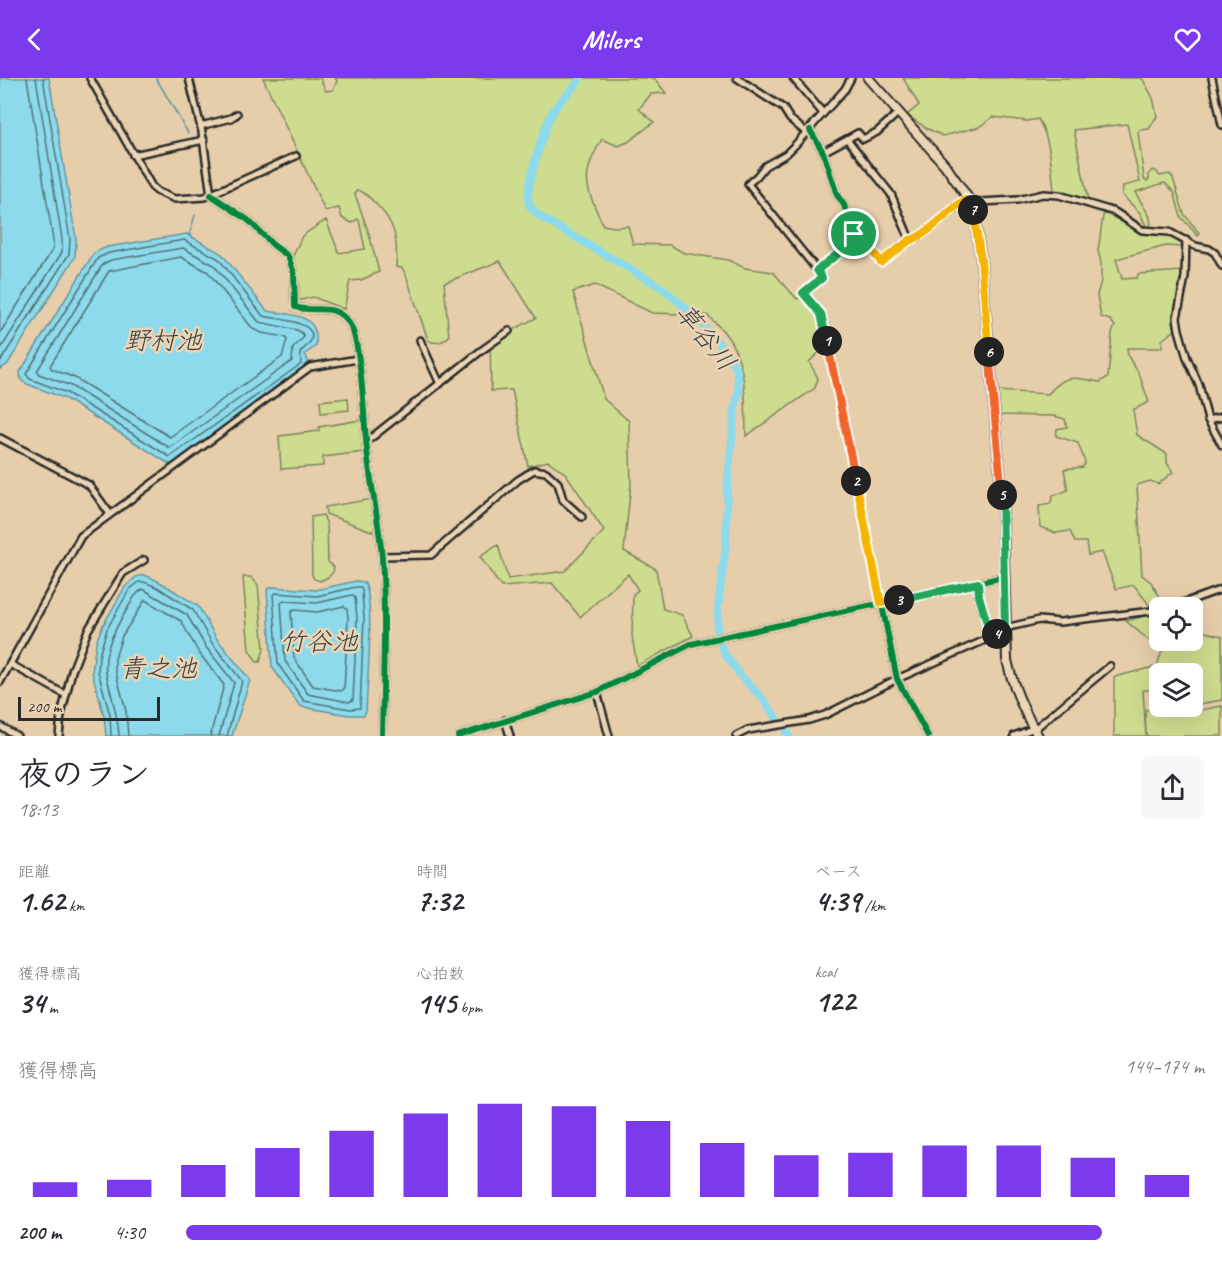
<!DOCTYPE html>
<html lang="ja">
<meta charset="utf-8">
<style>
:root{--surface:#fff;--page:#f7f7f7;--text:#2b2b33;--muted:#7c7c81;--accent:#7c3aed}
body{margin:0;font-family:Caveat,"Klee One",sans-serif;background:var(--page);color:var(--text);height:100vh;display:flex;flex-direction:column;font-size:22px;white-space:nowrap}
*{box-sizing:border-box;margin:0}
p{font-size:20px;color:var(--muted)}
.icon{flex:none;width:33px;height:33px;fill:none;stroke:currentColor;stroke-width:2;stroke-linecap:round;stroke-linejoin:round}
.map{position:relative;height:658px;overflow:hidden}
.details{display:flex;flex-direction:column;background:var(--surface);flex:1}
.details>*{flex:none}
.buttons{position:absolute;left:1149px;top:519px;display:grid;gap:12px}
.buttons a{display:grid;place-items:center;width:54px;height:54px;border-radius:9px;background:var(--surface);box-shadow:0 6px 24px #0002;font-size:30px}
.scale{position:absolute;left:18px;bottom:15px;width:142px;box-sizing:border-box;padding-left:6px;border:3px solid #2b2b2b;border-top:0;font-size:16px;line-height:21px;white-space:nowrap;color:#2b2b2b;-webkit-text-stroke:4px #ecd5b4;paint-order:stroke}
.pin{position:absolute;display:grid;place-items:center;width:51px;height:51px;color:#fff;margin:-26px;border:3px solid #fff;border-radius:50%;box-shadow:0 2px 6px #0007}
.km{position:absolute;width:30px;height:30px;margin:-15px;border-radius:50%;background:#222;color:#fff;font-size:16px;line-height:30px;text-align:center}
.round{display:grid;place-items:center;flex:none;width:63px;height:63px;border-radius:9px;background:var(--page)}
.summary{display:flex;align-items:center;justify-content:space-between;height:102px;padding:0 18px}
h1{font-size:33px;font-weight:700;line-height:45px}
.metrics{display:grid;grid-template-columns:repeat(3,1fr);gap:9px;height:102px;padding:6px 18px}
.metrics div{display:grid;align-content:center}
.metrics b{font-size:30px;font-weight:700}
.metrics small{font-size:16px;font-weight:400}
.metrics p{font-size:16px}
.chart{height:168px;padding:12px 18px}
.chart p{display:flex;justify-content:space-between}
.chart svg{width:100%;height:108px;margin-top:6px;stroke:var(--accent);stroke-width:6}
ul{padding:0 18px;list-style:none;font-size:20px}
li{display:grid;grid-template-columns:96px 72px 1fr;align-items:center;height:45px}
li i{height:15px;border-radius:8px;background:var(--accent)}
header{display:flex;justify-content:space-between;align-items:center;height:78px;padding:0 18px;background:var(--accent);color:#fff;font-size:27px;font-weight:700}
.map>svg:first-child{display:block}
</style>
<header><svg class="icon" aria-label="back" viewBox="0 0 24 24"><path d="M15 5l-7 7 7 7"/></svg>Milers<svg class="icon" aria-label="heart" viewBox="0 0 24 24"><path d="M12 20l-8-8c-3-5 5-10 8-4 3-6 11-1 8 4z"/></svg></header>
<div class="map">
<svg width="1222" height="658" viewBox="0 0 1222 658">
<rect width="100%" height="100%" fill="#e7ceab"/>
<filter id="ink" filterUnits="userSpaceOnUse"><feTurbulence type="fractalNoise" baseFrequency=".0167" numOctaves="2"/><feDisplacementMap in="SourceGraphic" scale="12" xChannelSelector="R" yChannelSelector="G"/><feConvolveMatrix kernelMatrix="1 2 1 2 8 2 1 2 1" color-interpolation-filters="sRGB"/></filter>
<g filter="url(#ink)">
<g fill="#cedc8f" stroke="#7c845d" stroke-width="1.5">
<path d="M 263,0 L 320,0 L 326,13 L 333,12 L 337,3 L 335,0 L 654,0 L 666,15 L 651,16 L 639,31 L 654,44 L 628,64 L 618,68 L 602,61 C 580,100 585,107 603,147 L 614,149 L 628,148 L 633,166 L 670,167 L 684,175 L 728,182 L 745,190 L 773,194 L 797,221 L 803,218 L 820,237 L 826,268 L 809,284 L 818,300 L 815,310 L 746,358 C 745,322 748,283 724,254 C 719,248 713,243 707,237 L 652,235 L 595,207 L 573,214 L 604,321 L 629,343 L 631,405 L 624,473 L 656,491 L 663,531 L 682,537 L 693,558 L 637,588 L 632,558 L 633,516 L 638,512 L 628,496 L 580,539 L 552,505 L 501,509 L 480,479 L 498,467 L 508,501 L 565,493 L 604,453 L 566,396 L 548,383 L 528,388 L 512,312 L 491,313 L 490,264 L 536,240 L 500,183 L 444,205 L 449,258 C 444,264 435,267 428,262 L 406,197 L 402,190 L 396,189 C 398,159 395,144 373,123 C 368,118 364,113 357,112 L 355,116 L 369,156 L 379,194 L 361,202 L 350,203 L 344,231 L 313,219 L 297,223 L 296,193 L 293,178 L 302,158 L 326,142 L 339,175 L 365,171 L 359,142 L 357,141 L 352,145 L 342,140 L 339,130 L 325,133 Z"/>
<path d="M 903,0 L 1142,0 L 1153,20 L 1157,38 L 1149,51 L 1140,52 L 1138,54 L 1144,101 L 1147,103 L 1149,101 L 1149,96 L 1152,92 L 1156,93 L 1160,98 L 1169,96 L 1173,100 L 1184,136 L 1200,156 L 1198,158 L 1181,139 L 1174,114 L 1165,105 C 1154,107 1146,112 1135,114 L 1150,139 L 1151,150 L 1146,148 L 1140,135 L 1122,117 L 1123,108 L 1140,104 L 1127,46 L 1074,52 L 1088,122 L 1054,112 C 1051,88 1051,62 1038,41 L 1027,43 L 993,39 L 979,49 L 943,58 L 928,51 L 907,37 L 919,27 Z"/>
<path d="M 1105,135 L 1141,154 L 1171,157 L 1185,163 L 1183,169 L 1166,168 L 1116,181 L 1122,201 L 1137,200 L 1138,196 L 1183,193 L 1184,198 L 1176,235 L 1175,252 L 1162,262 L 1162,270 L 1127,270 C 1127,282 1135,287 1139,296 C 1143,305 1145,315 1149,324 L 1133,332 L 1137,357 L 1167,376 L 1167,385 L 1173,394 L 1158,406 L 1150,403 L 1137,407 L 1142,497 L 1151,504 L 1164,526 L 1150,528 L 1134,507 L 1116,511 L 1102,474 L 1088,477 L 1086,464 L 1075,464 L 1070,453 L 1056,455 L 1040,449 L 1039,428 L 1050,426 L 1053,418 L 1068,412 L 1064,391 L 1083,389 L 1085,384 L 1078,365 L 1056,358 L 1057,351 L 1067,349 L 1065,341 L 1054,338 L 998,337 L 997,313 L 1048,316 C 1067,294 1075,300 1100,304 L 1108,299 L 1112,255 L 1115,248 L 1110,242 L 1101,239 L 1097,217 L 1101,203 L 1101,185 L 1098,173 L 1103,138 Z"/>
<path d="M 348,320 L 349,332 L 321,335 L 320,323 Z"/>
<path d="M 361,342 L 363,374 L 323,379 L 323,388 L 281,391 L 279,358 L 319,353 L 319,349 Z"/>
<path d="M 372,421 L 377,455 L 326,436 L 325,429 Z"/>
<path d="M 323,437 L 327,447 L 328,484 L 334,489 C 334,497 327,500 320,503 L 314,501 L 312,497 L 311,439 Z"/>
<path d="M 243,499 L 251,499 L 258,507 L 264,571 L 260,584 L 257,584 L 249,572 Z"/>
<path d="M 1159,534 L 1160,562 L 1192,562 L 1193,548 L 1198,552 L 1222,558 L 1222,622 L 1193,627 L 1192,596 L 1160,596 L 1159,616 L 1155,612 L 1143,612 L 1146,658 L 1114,658 L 1114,599 L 1157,588 L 1162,573 L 1126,543 Z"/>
<path d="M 1222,628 L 1222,658 L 1147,658 L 1146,655 L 1145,632 L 1162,629 L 1173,629 L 1180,636 Z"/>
</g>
<g fill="#8cdaeb" stroke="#65949e" stroke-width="1.5">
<path d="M 0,0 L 49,0 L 76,161 L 75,179 L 7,287 L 0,291 Z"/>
<path d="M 187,156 L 222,176 L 267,233 C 292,237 320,235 316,268 L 305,276 L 310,287 L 171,387 L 64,320 L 27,306 L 21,302 L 20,294 L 94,175 L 107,169 Z"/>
<path d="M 145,497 L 160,504 L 198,528 L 217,561 L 250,602 L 232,658 L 106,658 L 104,638 L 92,594 L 96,564 L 102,549 L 125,509 L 136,499 Z"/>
<path d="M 356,503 L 364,504 C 375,519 367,609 366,633 L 364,637 L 349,637 L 303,629 L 299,627 L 272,589 L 267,511 L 272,509 L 316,512 Z"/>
</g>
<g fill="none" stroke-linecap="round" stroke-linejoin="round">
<g stroke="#527178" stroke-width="1.5">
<path d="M 184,162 L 219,181 L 263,238 C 273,241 322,243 310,264 C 308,268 303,271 300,274 L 301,286 L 170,379 L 67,315 L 30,301 L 26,296 L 98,180 L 109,175 Z"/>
<path d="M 183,170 L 214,187 L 259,244 L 297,252 L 302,255 L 304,259 L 293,270 L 292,283 L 170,370 L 71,308 L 39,296 L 37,293 L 103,186 L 111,182 Z"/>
<path d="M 181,179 L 208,194 L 253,251 L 262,255 L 285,259 L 287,262 L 282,279 L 170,359 L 75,300 L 52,291 L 50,288 L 109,193 Z"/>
<path d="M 0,255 L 53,171 L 53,162 L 27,0"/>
<path d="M 0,272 L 62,174 L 62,161 L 36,0"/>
<path d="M 0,284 L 69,176 L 70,161 L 43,0"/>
<path d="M 356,509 L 361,509 L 362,513 L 364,540 L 360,630 L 350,631 L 304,623 L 278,586 L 273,517 L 276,515 L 317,518 Z"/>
<path d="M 352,517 L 355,520 L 357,540 L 353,622 L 349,624 L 308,616 L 285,583 L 281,525 L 284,523 L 317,525 Z"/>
<path d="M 344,528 L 347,531 L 348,540 L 344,611 L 341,613 L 313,608 L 294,580 L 291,534 L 294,532 L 318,534 Z"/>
<path d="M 111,658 L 110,637 L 98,593 L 99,578 L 107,551 L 129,512 L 139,504 L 144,504 L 157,509 L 193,532 L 212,565 L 242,603 L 227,658"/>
<path d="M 119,658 C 118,635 110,616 106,594 C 103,572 115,551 126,533 C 131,525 134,516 143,511 L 187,537 L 206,569 L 234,605 L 219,658"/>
<path d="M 128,658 L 126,633 L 115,591 L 115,580 L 122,558 L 145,522 L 181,543 L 199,575 L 224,607 L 210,658"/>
</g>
<g stroke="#65949e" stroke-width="1.5">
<path d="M 156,0 L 188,55"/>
<path d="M 189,158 L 195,137"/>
<path d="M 0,653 L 7,658"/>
</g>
<path stroke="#8cdaeb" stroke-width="8" d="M 581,0 C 573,11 561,20 554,32 C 545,45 524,113 529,127 C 532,132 537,136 542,140 L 661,209 L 695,238 L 718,264 L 737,291 L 739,313 L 735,330 L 727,413 L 726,466 L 718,529 L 717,558 L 725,576 L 740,597 L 764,622 L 789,658"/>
<g stroke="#2b2b2b" stroke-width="10">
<g id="minor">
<path d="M 90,0 L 152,109 L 158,114 L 175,121 L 205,119 L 296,78"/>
<path d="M 189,0 L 202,54 L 211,117"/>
<path d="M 737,0 L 783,30 L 790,41 L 807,55"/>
<path d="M 793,0 L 823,35"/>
<path d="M 1212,0 L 1222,47"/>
<path d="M 201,48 L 231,40 L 237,36"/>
<path d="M 810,52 L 823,74 L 837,117 L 844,127 L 854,156 L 852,165 L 817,192 L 822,200 L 803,215 L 819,232 L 824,243 L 897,601 L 928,658"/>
<path d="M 847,61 L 891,116 L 910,162"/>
<path d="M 823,74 L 858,55 L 863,61 L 877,54 L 899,34"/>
<path d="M 133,77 L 204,62"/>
<path d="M 211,117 L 248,142 L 273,167 L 288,178 L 294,195 L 295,229 C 317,236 333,223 349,245 C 361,261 364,339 366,362 C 369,401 379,440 382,480 C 386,539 383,599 382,658"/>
<path d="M 854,156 L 863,161 L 881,184 L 910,162 C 927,159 949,132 965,122 L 981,124 L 1017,122 L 1043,116 L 1059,117 L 1115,134 L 1142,152 L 1169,154 L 1195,168 L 1209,171 L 1215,175 L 1222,188"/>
<path d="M 1186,162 L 1185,199 L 1177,240 L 1179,252 L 1187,280 L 1199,307 L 1208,342 L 1222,367"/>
<path d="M 817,192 L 748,106 L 757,98 L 765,88 L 786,76 L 796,66 L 845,11 L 851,0"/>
<path d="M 420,262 L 440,306"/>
<path d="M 1208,342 L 1222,339"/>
<path d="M 0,360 L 89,407 L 110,436"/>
<path d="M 366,364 L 482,272 L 509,253"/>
<path d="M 382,478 L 431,477 L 518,402 L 534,392 L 546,394 L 558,405 L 563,422 L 582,439"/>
<path d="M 978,505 L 979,518 L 991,559"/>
<path d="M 1169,530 L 1222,511"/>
<path d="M 10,586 L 66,617"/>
<path d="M 0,604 L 81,458 L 310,289 L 358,281"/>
<path d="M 597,614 L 609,658"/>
<path d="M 505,642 L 510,658"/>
<path d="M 0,648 L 17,658"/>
<path d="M 59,658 L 61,637 L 72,593 L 88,552 L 123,495 L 144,482"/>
<path d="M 458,658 L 597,614 L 691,566 L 1004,499"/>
<path d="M 736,658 L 748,652 L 809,642 L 825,637 L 897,601 L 1001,555 L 1005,550 L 1039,542 L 1060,544 L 1160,532"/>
<path d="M 1014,658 L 1037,649 L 1110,588"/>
</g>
</g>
<g stroke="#2b2b2b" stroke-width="12">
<path id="secondary" d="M 868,0 L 945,87 L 970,123 L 974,137 L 981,182 L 1002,418 L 1007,582 C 1013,610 1024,634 1038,658"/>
</g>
<use href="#minor" stroke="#ecd5b4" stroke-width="5"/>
<use href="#secondary" stroke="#ecd5b4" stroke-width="8"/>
<g stroke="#ecd5b4" stroke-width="10">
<g id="cycleway">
<path d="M 810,52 L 823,74 L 837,117 L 844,127 L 854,156 L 852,165 L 817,192 L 822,200 L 803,215 L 819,232 L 824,243 L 897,601 L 928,658"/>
<path d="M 211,117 L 248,142 L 273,167 L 288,178 L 294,195 L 295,229 C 317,236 333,223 349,245 C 361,261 364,339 366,362 C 369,401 379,440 382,480 C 386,539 383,599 382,658"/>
<path d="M 458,658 L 597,614 L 691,566 L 1004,499"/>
</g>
</g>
<use href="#cycleway" stroke="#00873e" stroke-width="6"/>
</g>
</g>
<g fill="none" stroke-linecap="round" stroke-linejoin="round" filter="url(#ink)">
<g stroke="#fff" stroke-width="12">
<path id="split-1" d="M 827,263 L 821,236 L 803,215 L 822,200 L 817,192 L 852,165 L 854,156"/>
</g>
<g stroke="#fff" stroke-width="12">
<path id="split-2" d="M 827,263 L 856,403"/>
</g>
<g stroke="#fff" stroke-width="12">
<path id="split-3" d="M 856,403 L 881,525 L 899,522"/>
</g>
<g stroke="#fff" stroke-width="12">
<path id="split-4" d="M 899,522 L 978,505 L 979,518 L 991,559 L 997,556"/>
</g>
<g stroke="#fff" stroke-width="12">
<path id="split-5" d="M 997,556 L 1005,550 L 1002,417"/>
</g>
<g stroke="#fff" stroke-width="12">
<path id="split-6" d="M 989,274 L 1002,417"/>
</g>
<g stroke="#fff" stroke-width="12">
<path id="split-7" d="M 973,132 L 981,182 L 989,274"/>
</g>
<g stroke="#fff" stroke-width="12">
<path id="split-8" d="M 854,156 L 863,161 L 881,184 L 910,162 C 926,159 949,132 965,122 L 970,123 L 973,132"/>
</g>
<use href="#split-1" stroke="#22a559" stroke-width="8"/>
<use href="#split-2" stroke="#f0652b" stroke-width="8"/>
<use href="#split-3" stroke="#f5b400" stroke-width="8"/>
<use href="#split-4" stroke="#22a559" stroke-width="8"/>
<use href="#split-5" stroke="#22a559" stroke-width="8"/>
<use href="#split-6" stroke="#f0652b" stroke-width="8"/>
<use href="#split-7" stroke="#f5b400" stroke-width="8"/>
<use href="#split-8" stroke="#f5b400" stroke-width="8"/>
</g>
<g text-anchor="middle" stroke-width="5" stroke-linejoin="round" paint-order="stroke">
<g font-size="26" font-style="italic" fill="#3a4548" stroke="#ecd5b4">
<text transform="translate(706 259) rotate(51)" y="9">草谷川</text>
<text x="163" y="271">野村池</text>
<text x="319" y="572">竹谷池</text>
<text x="158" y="599">青之池</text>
</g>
</g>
</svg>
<div class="buttons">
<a><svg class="icon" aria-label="locate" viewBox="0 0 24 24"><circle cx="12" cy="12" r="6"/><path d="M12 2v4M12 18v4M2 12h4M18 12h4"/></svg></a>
<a><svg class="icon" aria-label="layers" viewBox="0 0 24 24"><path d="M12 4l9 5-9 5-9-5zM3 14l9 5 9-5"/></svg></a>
</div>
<div class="scale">200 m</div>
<div class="pin" style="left:854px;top:156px;background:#1e9e55"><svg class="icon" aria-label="arrive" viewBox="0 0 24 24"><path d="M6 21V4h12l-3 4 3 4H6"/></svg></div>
<b class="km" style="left:827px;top:263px">1</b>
<b class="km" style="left:856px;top:403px">2</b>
<b class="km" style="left:899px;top:522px">3</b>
<b class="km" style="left:997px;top:556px">4</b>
<b class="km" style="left:1002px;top:417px">5</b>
<b class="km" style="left:989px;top:274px">6</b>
<b class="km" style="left:973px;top:132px">7</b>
</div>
<section class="details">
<div class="summary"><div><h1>夜のラン</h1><p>18:13</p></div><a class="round"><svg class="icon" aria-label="share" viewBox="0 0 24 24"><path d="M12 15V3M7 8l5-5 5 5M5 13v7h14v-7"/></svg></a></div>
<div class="metrics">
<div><p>距離</p><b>1.62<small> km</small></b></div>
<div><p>時間</p><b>7:32</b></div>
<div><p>ペース</p><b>4:39<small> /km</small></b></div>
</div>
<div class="metrics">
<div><p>獲得標高</p><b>34<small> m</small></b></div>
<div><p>心拍数</p><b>145<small> bpm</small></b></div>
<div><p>kcal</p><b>122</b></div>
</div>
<div class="chart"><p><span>獲得標高</span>144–174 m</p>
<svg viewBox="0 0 160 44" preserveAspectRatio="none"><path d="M5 44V38M15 44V37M25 44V31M35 44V24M45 44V17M55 44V10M65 44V6M75 44V7M85 44V13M95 44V22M105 44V27M115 44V26M125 44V23M135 44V23M145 44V28M155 44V35"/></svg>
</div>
<ul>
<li><b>200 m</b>4:30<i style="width:90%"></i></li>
</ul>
</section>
